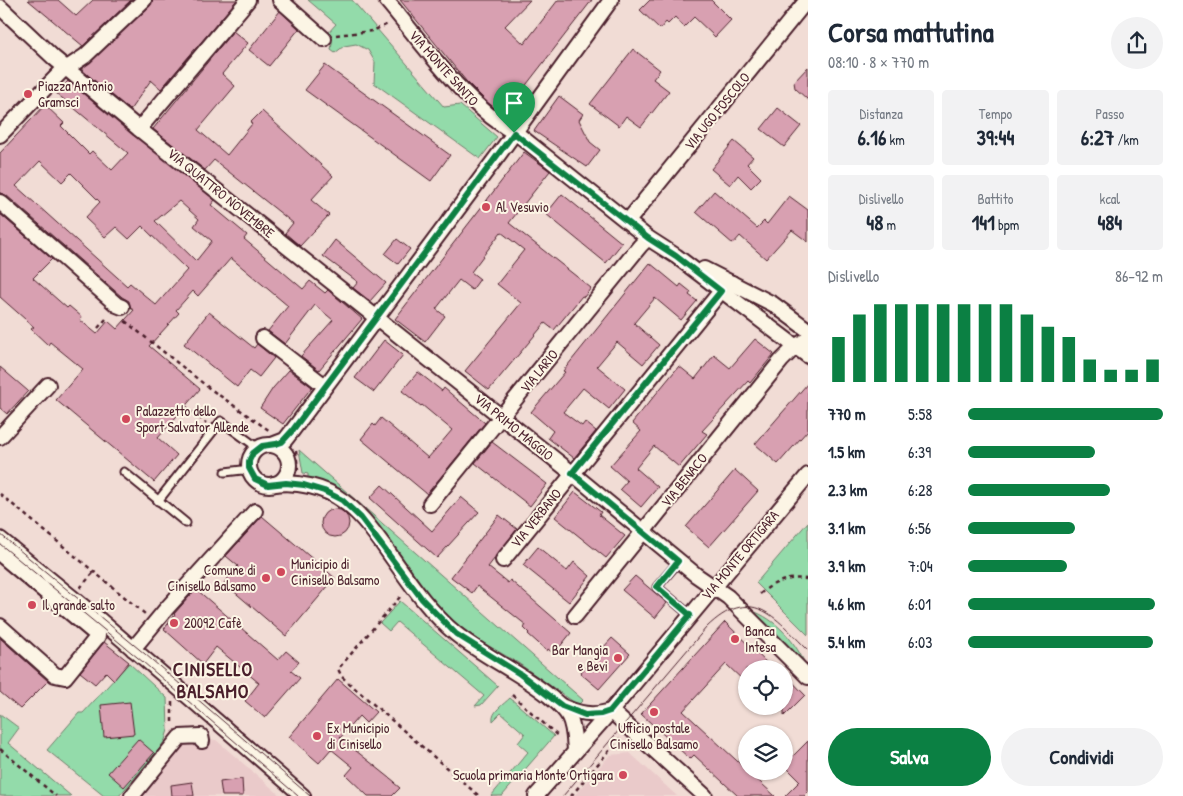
<!DOCTYPE html>
<html lang="it">
<meta charset="utf-8">
<style>
:root{--surface:#fff;--page:#f2f2f3;--text:#1f2937;--muted:#747a83;--accent:#0b8043}
body{margin:0;font-family:"Patrick Hand",sans-serif;background:var(--page);color:var(--text);height:100vh;display:flex;flex-direction:column;font-size:19px;white-space:nowrap}
*{box-sizing:border-box;margin:0}
p{font-size:16px;color:var(--muted)}
.icon{flex:none;width:28px;height:28px;fill:none;stroke:currentColor;stroke-width:2;stroke-linecap:round;stroke-linejoin:round}
.map{position:relative;flex:1;overflow:hidden}
.drawer{display:flex;flex-direction:column;background:var(--surface);width:375px}
.drawer>*{flex:none}
.tools{position:absolute;left:738px;top:660px;display:grid;gap:10px}
.tools a{display:grid;place-items:center;width:55px;height:55px;border-radius:50%;background:var(--surface);box-shadow:0 1px 4px #0004;font-size:25px}
.pin{position:absolute;display:grid;place-items:center;width:42px;height:42px;color:#fff;margin:-51px -21px;border-radius:50% 50% 50% 0;rotate:-45deg;box-shadow:0 0 5px #0007}
.pin .icon{rotate:45deg}
.round{display:grid;place-items:center;flex:none;width:52px;height:52px;border-radius:26px;background:var(--page)}
.summary{display:flex;align-items:center;justify-content:space-between;height:85px;padding:0 20px}
h1{font-size:28px;font-weight:700;line-height:38px}
.metrics{display:grid;grid-template-columns:repeat(3,1fr);gap:8px;height:85px;padding:5px 20px}
.metrics div{display:grid;align-content:center;border-radius:5px;background:var(--page);text-align:center}
.metrics b{font-size:21px;font-weight:700}
.metrics small{font-size:14px;font-weight:400}
.metrics p{font-size:14px}
.chart{height:140px;padding:10px 20px}
.chart p{display:flex;justify-content:space-between}
.chart svg{width:100%;height:90px;margin-top:5px;stroke:var(--accent);stroke-width:6}
.button{display:flex;gap:10px;margin-top:auto;padding:10px 20px}
.button a{flex:1;height:58px;border-radius:30px;background:var(--accent);color:#fff;font-size:20px;font-weight:700;line-height:58px;text-align:center}
.button a+a{background:var(--page);color:var(--text)}
ul{padding:0 20px;list-style:none;font-size:16px}
li{display:grid;grid-template-columns:80px 60px 1fr;align-items:center;height:38px}
li i{height:12px;border-radius:6px;background:var(--accent)}
main{display:flex;flex:1;min-height:0}
.map>svg:first-child{display:block}
</style>
<main>
<div class="map">
<svg width="808" height="796" viewBox="0 0 808 796">
<rect width="100%" height="100%" fill="#f1dcd5"/>
<filter id="ink" filterUnits="userSpaceOnUse"><feTurbulence type="fractalNoise" baseFrequency=".02" numOctaves="2"/><feDisplacementMap in="SourceGraphic" scale="10" xChannelSelector="R" yChannelSelector="G"/><feConvolveMatrix kernelMatrix="1 2 1 2 8 2 1 2 1" color-interpolation-filters="sRGB"/></filter>
<g filter="url(#ink)">
<g fill="#eacaca">
<path d="M 216,740 L 281,796 L 137,796 L 181,746 L 192,741 Z"/>
<path d="M 630,753 L 677,796 L 574,796 L 610,755 Z"/>
</g>
<g fill="#93dbaa" stroke="#6e7d6a">
<path d="M 308,0 L 352,0 L 444,107 L 460,105 L 497,137 L 480,159 L 374,83 L 375,62 L 368,50 L 356,44 L 344,46 L 335,53 L 331,50 L 332,43 L 328,33 L 336,24 Z"/>
<path d="M 299,450 L 583,700 L 578,705 L 518,663 L 482,642 L 458,625 L 434,602 L 396,549 L 354,502 L 331,485 L 308,480 L 308,474 L 303,473 Z"/>
<path d="M 808,522 L 808,635 L 756,583 Z"/>
<path d="M 400,601 L 498,686 L 481,705 L 475,706 L 484,696 L 397,622 L 389,631 L 380,623 Z"/>
<path d="M 750,610 C 777,619 796,642 807,668 Z"/>
<path d="M 129,663 L 167,698 L 168,730 L 165,740 L 160,748 L 119,796 L 104,796 L 47,750 L 79,713 L 83,713 Z"/>
<path d="M 510,698 L 554,736 L 502,796 L 491,796 L 528,752 L 518,743 L 525,734 L 501,713 L 493,721 C 491,712 504,704 510,698 Z"/>
<path d="M 0,714 L 19,728 L 8,743 L 71,796 L 0,796 Z"/>
</g>
<g fill="#d8a0b1" stroke="#4a1f2b" fill-rule="evenodd">
<path d="M 28,0 L 58,0 L 76,16 L 93,0 L 131,0 L 83,46 Z"/>
<path d="M 153,0 L 237,0 L 161,89 L 151,80 L 130,110 L 83,71 L 83,68 L 150,6 Z"/>
<path d="M 400,0 L 530,0 L 505,26 L 524,44 L 558,0 L 592,0 L 513,102 L 518,105 L 508,118 L 487,102 L 466,81 Z"/>
<path d="M 650,0 L 711,0 L 731,20 L 715,37 L 694,17 L 684,27 L 675,17 L 668,24 L 666,22 L 660,29 L 640,10 Z"/>
<path d="M 280,11 L 299,29 L 269,66 L 249,50 Z"/>
<path d="M 233,31 L 248,43 L 222,74 L 235,86 L 198,130 L 227,155 L 252,124 L 250,123 L 262,111 L 333,176 L 311,200 L 329,215 L 300,246 L 285,233 L 293,223 L 214,160 L 205,170 L 153,129 Z"/>
<path d="M 633,49 L 660,70 L 653,79 L 669,91 L 641,127 L 626,116 L 619,126 L 590,104 Z"/>
<path d="M 325,65 L 450,155 L 431,181 L 305,90 Z"/>
<path d="M 808,67 L 808,100 L 795,88 L 794,82 Z"/>
<path d="M 68,81 L 215,200 L 211,205 L 247,235 L 244,239 L 303,289 L 310,281 L 325,293 L 328,290 L 362,319 L 319,370 L 301,356 L 333,320 L 315,305 L 285,344 L 268,331 L 288,306 L 231,258 L 198,296 L 193,291 L 176,310 L 179,313 L 149,346 L 200,389 L 158,438 L 177,455 L 154,482 L 56,400 L 83,369 L 50,342 L 48,345 L 31,329 L 34,327 L 0,297 L 0,214 L 52,259 L 33,278 L 67,308 L 69,306 L 82,317 L 80,320 L 97,334 L 108,321 L 117,329 L 134,310 L 130,308 L 129,301 L 122,297 L 6,195 L 0,193 L 0,153 L 45,105 L 64,123 L 61,126 L 89,154 L 92,151 L 112,170 L 128,153 L 56,93 ZM 40,161 L 62,182 L 71,173 L 100,202 L 85,218 L 105,237 L 116,227 L 129,239 L 142,226 L 187,270 L 156,305 L 130,283 L 127,286 L 16,186 ZM 179,201 L 199,219 L 194,226 L 212,241 L 196,261 L 155,221 Z"/>
<path d="M 559,96 L 583,114 L 579,120 L 590,142 L 600,150 L 587,167 L 534,131 Z"/>
<path d="M 778,108 L 801,126 L 784,147 L 761,129 Z"/>
<path d="M 734,141 L 753,157 L 747,164 L 761,178 L 751,188 L 738,175 L 730,185 L 711,169 Z"/>
<path d="M 524,152 L 550,171 L 509,223 L 591,288 L 584,297 L 582,296 L 554,330 L 545,323 L 489,390 L 465,371 L 521,303 L 497,284 L 524,250 L 501,232 L 471,272 L 480,279 L 472,290 L 459,280 L 436,309 L 445,316 L 425,342 L 395,319 Z"/>
<path d="M 714,191 L 757,228 L 764,221 L 767,224 L 789,196 L 808,210 L 808,242 L 792,230 L 766,259 L 740,236 L 733,244 L 696,212 Z"/>
<path d="M 562,194 L 622,243 L 606,263 L 546,214 Z"/>
<path d="M 397,239 L 410,249 L 398,264 L 385,254 Z"/>
<path d="M 335,240 L 386,283 L 370,301 L 353,288 L 358,282 L 323,256 Z"/>
<path d="M 650,263 L 679,287 L 681,284 L 691,292 L 689,295 L 697,301 L 681,320 L 655,298 L 634,323 L 659,345 L 643,364 L 617,342 L 597,366 L 625,389 L 609,409 L 583,388 L 563,412 L 582,426 L 585,422 L 596,431 L 574,458 L 548,438 L 553,431 L 531,412 L 565,372 L 563,371 Z"/>
<path d="M 209,312 L 254,348 L 257,344 L 274,358 L 259,377 L 250,370 L 237,387 L 184,344 Z"/>
<path d="M 755,339 L 774,354 L 750,383 L 748,381 L 702,431 L 707,434 L 679,467 L 654,446 L 636,468 L 658,487 L 641,507 L 620,489 L 627,481 L 610,466 L 641,431 L 632,423 L 679,366 L 695,379 L 714,355 L 730,368 Z"/>
<path d="M 384,340 L 403,355 L 374,392 L 355,378 Z"/>
<path d="M 0,367 L 28,391 L 7,414 L 0,408 Z"/>
<path d="M 289,370 L 312,387 L 283,424 L 260,408 L 273,388 Z"/>
<path d="M 418,372 L 442,391 L 444,388 L 485,423 L 427,494 L 361,439 L 373,424 L 375,426 L 381,418 L 428,458 L 441,443 L 452,430 L 422,405 L 421,406 L 402,391 Z"/>
<path d="M 808,383 L 808,430 L 778,464 L 755,444 Z"/>
<path d="M 492,442 L 547,484 L 530,506 L 475,463 Z"/>
<path d="M 735,470 L 758,491 L 709,547 L 686,527 Z"/>
<path d="M 382,485 L 432,531 L 461,497 L 479,512 L 437,558 L 370,498 Z"/>
<path d="M 575,492 L 601,512 L 599,515 L 625,536 L 606,558 L 555,517 Z"/>
<circle cx="335" cy="523" r="14"/>
<path d="M 499,515 L 517,529 L 488,567 L 508,583 L 510,580 L 571,633 L 554,654 L 548,649 L 547,651 L 528,634 L 529,633 L 524,628 L 526,625 L 477,586 L 472,593 L 451,577 Z"/>
<path d="M 262,516 L 335,578 L 286,636 L 224,583 L 238,566 L 226,556 Z"/>
<path d="M 538,547 L 567,571 L 574,562 L 590,576 L 569,602 L 523,565 Z"/>
<path d="M 635,576 L 667,603 L 655,618 L 622,590 Z"/>
<path d="M 196,589 L 278,660 L 286,651 L 299,662 L 291,671 L 300,678 L 265,718 L 245,701 L 259,683 L 216,647 L 203,664 L 164,629 L 175,615 L 174,614 Z"/>
<path d="M 725,622 L 773,669 L 746,669 L 746,683 L 726,664 L 683,711 L 775,796 L 738,796 L 694,755 L 690,759 L 641,714 Z"/>
<path d="M 0,638 L 48,681 L 20,709 L 0,692 Z"/>
<path d="M 612,638 L 630,654 L 599,689 L 580,673 Z"/>
<path d="M 104,642 L 129,662 L 114,680 L 106,672 L 95,684 L 80,672 Z"/>
<path d="M 784,673 L 805,695 L 784,716 Z"/>
<path d="M 338,679 L 376,712 L 366,723 L 359,716 L 340,738 L 395,782 L 394,783 L 400,788 L 392,796 L 368,796 L 346,775 L 353,767 L 331,749 L 319,763 L 289,737 Z"/>
<path d="M 130,702 L 134,734 L 104,737 L 101,705 Z"/>
<path d="M 138,739 L 154,753 L 124,787 L 108,773 Z"/>
<path d="M 808,741 L 808,792 L 804,796 L 785,796 L 800,781 L 784,765 Z"/>
<path d="M 242,779 L 243,796 L 222,796 L 220,782 Z"/>
<path d="M 192,782 L 194,796 L 172,796 L 171,785 Z"/>
</g>
<g fill="none" stroke-linecap="round" stroke-linejoin="round">
<g stroke="#4a1f2b" stroke-width="11">
<g id="lane">
<path d="M 124,472 L 186,523"/>
<path d="M 225,472 L 242,470 L 250,472"/>
<path d="M 158,501 L 221,421 L 258,448"/>
<path d="M 679,561 L 657,587 L 690,615"/>
</g>
</g>
<g stroke="#4a1f2b" stroke-width="18">
<g id="street">
<path d="M 280,0 L 324,39"/>
<path d="M 386,0 C 426,47 465,106 520,136 L 648,238 L 676,256 L 808,356"/>
<path d="M 0,7 L 54,58 L 139,129 L 572,473 L 696,575 L 728,597 L 808,677"/>
<path d="M 139,129 L 248,0"/>
<path d="M 0,135 L 61,72 L 85,56 L 144,0"/>
<path d="M 0,202 L 117,305 L 122,307"/>
<path d="M 628,221 L 807,0"/>
<path d="M 704,269 L 773,304 L 808,330"/>
<path d="M 263,338 L 325,386"/>
<path d="M 0,437 L 48,385"/>
<circle cx="269" cy="465" r="20"/>
<path d="M 272,445 L 285,440 L 292,431 L 499,154 L 611,0"/>
<path d="M 274,484 C 297,481 325,487 343,501 C 360,513 372,530 384,546 C 406,577 427,610 456,634 C 485,657 519,672 548,695 C 556,702 564,707 569,717 C 574,727 574,739 575,750"/>
<path d="M 430,504 L 640,246 L 648,238"/>
<path d="M 0,539 L 101,621 L 303,796"/>
<path d="M 0,554 L 98,636 L 65,677 L 55,675 L 0,626"/>
<path d="M 503,560 L 721,291 L 732,283"/>
<path d="M 575,616 L 781,361 L 796,346 L 808,339"/>
<path d="M 133,649 L 167,608 L 255,511"/>
<path d="M 561,706 C 579,714 592,717 611,711"/>
<path d="M 611,711 L 705,796"/>
<path d="M 132,796 L 180,737 L 201,736 L 202,741"/>
<path d="M 536,796 L 611,711 L 808,475"/>
</g>
</g>
<g stroke="#4a1f2b" stroke-width="2.5" stroke-dasharray="4 4" stroke-linecap="butt">
<path d="M 336,35 L 372,31 L 388,24"/>
<path d="M 125,321 L 209,388 L 270,431"/>
<path d="M 98,328 L 106,319"/>
<path d="M 186,407 L 206,423"/>
<path d="M 296,451 L 298,470"/>
<path d="M 0,494 L 145,614"/>
<path d="M 80,588 L 94,572"/>
<path d="M 760,594 C 775,581 788,577 808,579"/>
<path d="M 400,597 L 338,669 L 342,677 L 479,796"/>
<path d="M 512,695 L 559,737"/>
<path d="M 172,702 L 172,724"/>
<path d="M 0,749 L 56,796"/>
<path d="M 571,796 L 619,739 L 620,740"/>
</g>
<use href="#lane" stroke="#fcf5e5" stroke-width="7"/>
<use href="#street" stroke="#fcf5e5" stroke-width="14"/>
<g stroke="#4a1f2b" stroke-width="1">
<path d="M 0,534 L 145,654 L 310,796"/>
<path d="M 0,544 L 143,662 L 298,796"/>
<path d="M 563,796 L 706,628 C 751,584 774,616 808,650"/>
</g>
</g>
</g>
<g fill="none" stroke-linecap="round" stroke-linejoin="round" filter="url(#ink)">
<g stroke="#fff" stroke-width="10">
<path id="route" d="M 514,133 L 648,238 L 676,256 L 721,291 L 572,473 L 678,561 L 657,587 L 690,615 L 610,711 L 601,714 L 585,715 L 562,706 L 520,674 L 456,634 L 422,599 L 361,518 L 342,500 L 324,491 L 304,485 L 286,483 L 268,485 L 255,479 L 249,468 L 249,461 L 253,453 L 262,446 L 276,444 L 282,442 L 292,431 Z"/>
</g>
<use href="#route" stroke="#0b8043" stroke-width="6"/>
</g>
<g fill="#d1495b" stroke="#fcf5e5" stroke-width="2">
<circle cx="28" cy="94" r="5"/>
<circle cx="486" cy="207" r="5"/>
<circle cx="126" cy="419" r="5"/>
<circle cx="281" cy="572" r="5"/>
<circle cx="266" cy="578" r="5"/>
<circle cx="32" cy="605" r="5"/>
<circle cx="174" cy="623" r="5"/>
<circle cx="735" cy="639" r="5"/>
<circle cx="618" cy="658" r="5"/>
<circle cx="654" cy="712" r="5"/>
<circle cx="317" cy="736" r="5"/>
<circle cx="623" cy="775" r="5"/>
</g>
<g text-anchor="middle" stroke-width="4" stroke-linejoin="round" paint-order="stroke">
<g font-size="14" fill="#4a1f2b" stroke="#fcf5e5">
<text transform="translate(444 68) rotate(48)" y="5">VIA MONTE SANTO</text>
<text transform="translate(717 111) rotate(-51)" y="5">VIA UGO FOSCOLO</text>
<text transform="translate(221 193) rotate(39)" y="5">VIA QUATTRO NOVEMBRE</text>
<text transform="translate(539 371) rotate(-51)" y="5">VIA LARIO</text>
<text transform="translate(514 427) rotate(39)" y="5">VIA PRIMO MAGGIO</text>
<text transform="translate(684 480) rotate(-51)" y="5">VIA BENACO</text>
<text transform="translate(536 518) rotate(-51)" y="5">VIA VERBANO</text>
<text transform="translate(740 555) rotate(-50)" y="5">VIA MONTE ORTIGARA</text>
</g>
<g font-size="14" fill="#4a1f2b" stroke="#fcf5e5" text-anchor="start">
<text x="38" y="91">Piazza Antonio<tspan x="38" dy="16">Gramsci</tspan></text>
<text x="496" y="212">Al Vesuvio</text>
<text x="136" y="416">Palazzetto dello<tspan x="136" dy="16">Sport Salvator Allende</tspan></text>
<text x="291" y="569">Municipio di<tspan x="291" dy="16">Cinisello Balsamo</tspan></text>
<text x="256" y="575" text-anchor="end">Comune di<tspan x="256" dy="16">Cinisello Balsamo</tspan></text>
<text x="42" y="610">Il grande salto</text>
<text x="184" y="628">20092 Cafè</text>
<text x="745" y="636">Banca<tspan x="745" dy="16">Intesa</tspan></text>
<text x="608" y="655" text-anchor="end">Bar Mangia<tspan x="608" dy="16">e Bevi</tspan></text>
<text x="327" y="733">Ex Municipio<tspan x="327" dy="16">di Cinisello</tspan></text>
<text x="654" y="733" text-anchor="middle">Ufficio postale<tspan x="654" dy="16">Cinisello Balsamo</tspan></text>
<text x="613" y="780" text-anchor="end">Scuola primaria Monte Ortigara</text>
</g>
<g font-size="19" font-weight="bold" letter-spacing="1" fill="#4a1f2b" stroke="#fcf5e5">
<text x="213" y="676">CINISELLO<tspan x="213" dy="22">BALSAMO</tspan></text>
</g>
</g>
</svg>
<div class="tools">
<a><svg class="icon" aria-label="locate" viewBox="0 0 24 24"><circle cx="12" cy="12" r="6"/><path d="M12 2v4M12 18v4M2 12h4M18 12h4"/></svg></a>
<a><svg class="icon" aria-label="layers" viewBox="0 0 24 24"><path d="M12 4l9 5-9 5-9-5zM3 14l9 5 9-5"/></svg></a>
</div>
<div class="pin" style="left:514px;top:133px;background:#1e9e55"><svg class="icon" aria-label="arrive" viewBox="0 0 24 24"><path d="M6 21V4h12l-3 4 3 4H6"/></svg></div>
</div>
<section class="drawer">
<div class="summary"><div><h1>Corsa mattutina</h1><p>08:10 · 8 × 770 m</p></div><a class="round"><svg class="icon" aria-label="share" viewBox="0 0 24 24"><path d="M12 15V3M7 8l5-5 5 5M5 13v7h14v-7"/></svg></a></div>
<div class="metrics">
<div><p>Distanza</p><b>6.16<small> km</small></b></div>
<div><p>Tempo</p><b>39:44</b></div>
<div><p>Passo</p><b>6:27<small> /km</small></b></div>
</div>
<div class="metrics">
<div><p>Dislivello</p><b>48<small> m</small></b></div>
<div><p>Battito</p><b>141<small> bpm</small></b></div>
<div><p>kcal</p><b>484</b></div>
</div>
<div class="chart"><p><span>Dislivello</span>86–92 m</p>
<svg viewBox="0 0 160 44" preserveAspectRatio="none"><path d="M5 44V22M15 44V11M25 44V6M35 44V6M45 44V6M55 44V6M65 44V6M75 44V6M85 44V6M95 44V11M105 44V17M115 44V22M125 44V33M135 44V38M145 44V38M155 44V33"/></svg>
</div>
<ul>
<li><b>770 m</b>5:58<i style="width:100%"></i></li>
<li><b>1.5 km</b>6:39<i style="width:65%"></i></li>
<li><b>2.3 km</b>6:28<i style="width:73%"></i></li>
<li><b>3.1 km</b>6:56<i style="width:55%"></i></li>
<li><b>3.9 km</b>7:04<i style="width:51%"></i></li>
<li><b>4.6 km</b>6:01<i style="width:96%"></i></li>
<li><b>5.4 km</b>6:03<i style="width:95%"></i></li>
</ul>
<div class="button"><a>Salva</a><a>Condividi</a></div>
</section>
</main>
